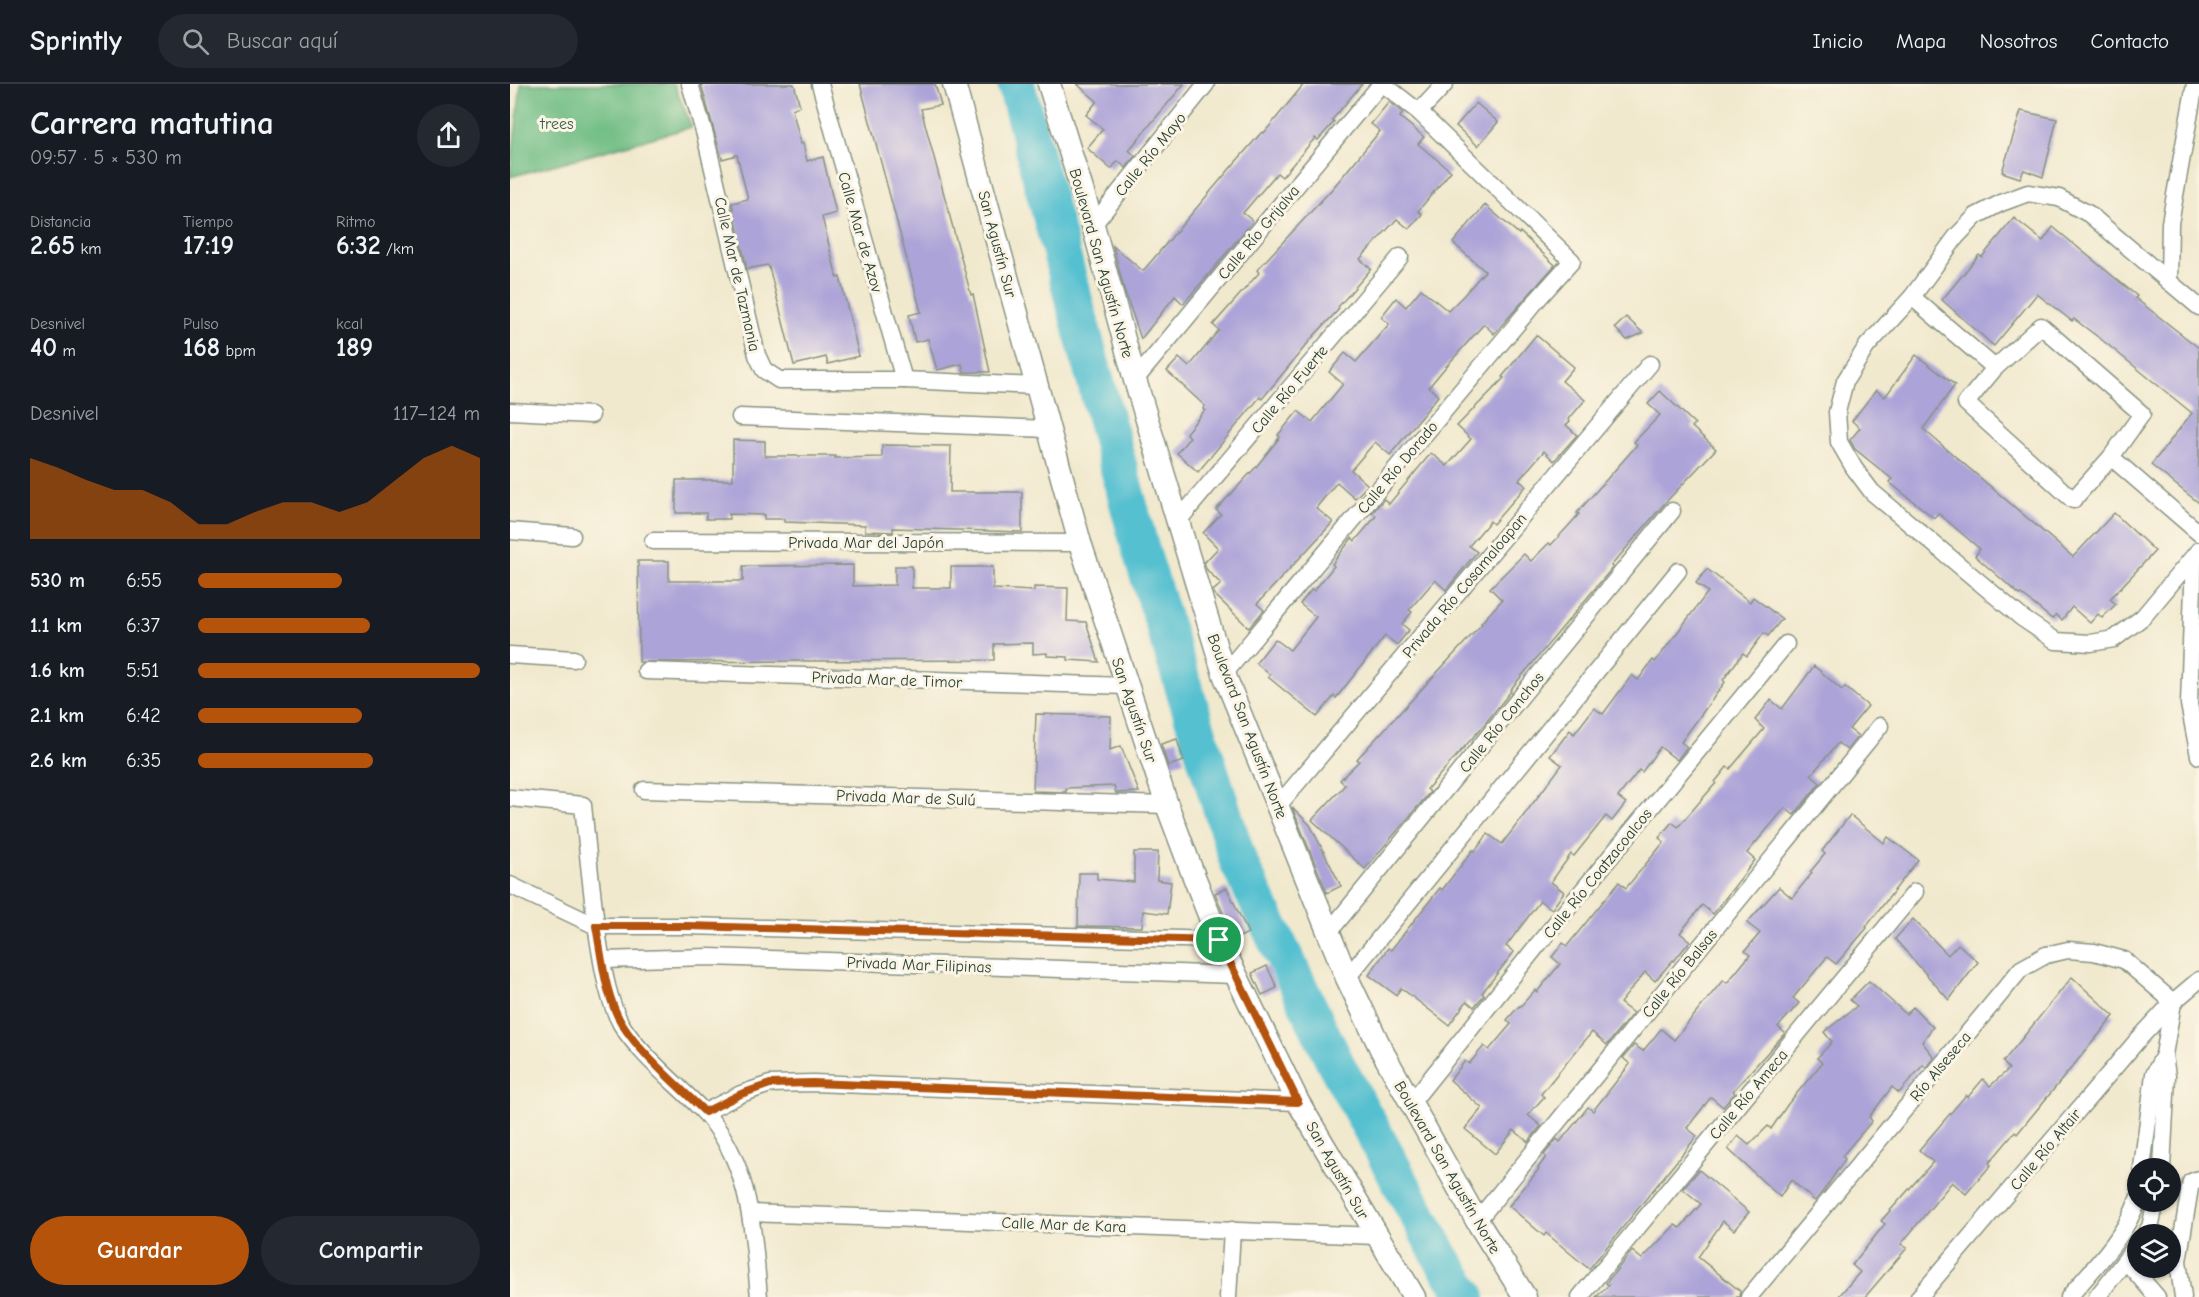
<!DOCTYPE html>
<html lang="es">
<meta charset="utf-8">
<style>
:root{--surface:#171b24;--page:#242831;--text:#f1f3f6;--muted:#9ea1a6;--line:#363941;--accent:#b45309}
body{margin:0;font-family:"Comic Neue",sans-serif;background:var(--page);color:var(--text);height:100vh;display:flex;flex-direction:column;font-size:22px;white-space:nowrap}
*{box-sizing:border-box;margin:0}
p{font-size:20px;color:var(--muted)}
.icon{flex:none;width:33px;height:33px;fill:none;stroke:currentColor;stroke-width:2;stroke-linecap:round;stroke-linejoin:round}
.map{position:relative;flex:1;overflow:hidden}
.details{display:flex;flex-direction:column;background:var(--surface);width:510px}
.details>*{flex:none}
.buttons{position:absolute;left:1617px;top:1074px;display:grid;gap:12px}
.buttons a{display:grid;place-items:center;width:54px;height:54px;border-radius:50%;background:var(--surface);box-shadow:0 2px 4px #0004;font-size:30px}
.pin{position:absolute;display:grid;place-items:center;width:51px;height:51px;color:#fff;margin:-26px;border:3px solid #fff;border-radius:50%;box-shadow:0 2px 6px #0007}
.round{display:grid;place-items:center;flex:none;width:63px;height:63px;border-radius:32px;background:var(--page)}
.overview{display:flex;align-items:center;justify-content:space-between;height:102px;padding:0 30px}
h1{font-size:33px;font-weight:700;line-height:45px}
.figures{display:grid;grid-template-columns:repeat(3,1fr);gap:9px;height:102px;padding:6px 30px}
.figures div{display:grid;align-content:center}
.figures b{font-size:26px;font-weight:700}
.figures small{font-size:16px;font-weight:400}
.figures p{font-size:16px}
.chart{height:168px;padding:12px 30px}
.chart p{display:flex;justify-content:space-between}
.chart svg{width:100%;height:108px;margin-top:6px;fill:var(--accent);opacity:.7}
.button{display:flex;gap:12px;margin-top:auto;padding:12px 30px}
.button a{flex:1;height:69px;border-radius:36px;background:var(--accent);color:#fff;font-size:24px;font-weight:700;line-height:69px;text-align:center}
.button a+a{background:var(--page);color:var(--text)}
ul{padding:0 30px;list-style:none;font-size:20px}
li{display:grid;grid-template-columns:96px 72px 1fr;align-items:center;height:45px}
li i{height:15px;border-radius:8px;background:var(--accent)}
header{display:flex;align-items:center;gap:36px;box-sizing:border-box;height:84px;padding:0 30px;background:var(--surface);border-bottom:2px solid var(--line)}
header strong{font-size:28px}
nav{display:flex;gap:33px;margin-inline-start:auto;font-size:21px}
.search{width:420px;height:54px;background:var(--page);display:flex;align-items:center;gap:15px;box-sizing:border-box;padding:0 21px;border-radius:33px;color:var(--muted);font-size:22px}
main{display:flex;flex:1;min-height:0}
.map>svg:first-child{display:block}
</style>
<header>
<strong>Sprintly</strong>
<div class="search"><svg class="icon" aria-label="search" viewBox="0 0 24 24"><circle cx="10" cy="10" r="6"/><path d="M15 15l6 6"/></svg>Buscar aquí</div>
<nav><a>Inicio</a><a>Mapa</a><a>Nosotros</a><a>Contacto</a></nav>
</header>
<main>
<section class="details">
<div class="overview"><div><h1>Carrera matutina</h1><p>09:57 · 5 × 530 m</p></div><a class="round"><svg class="icon" aria-label="share" viewBox="0 0 24 24"><path d="M12 15V3M7 8l5-5 5 5M5 13v7h14v-7"/></svg></a></div>
<div class="figures">
<div><p>Distancia</p><b>2.65<small> km</small></b></div>
<div><p>Tiempo</p><b>17:19</b></div>
<div><p>Ritmo</p><b>6:32<small> /km</small></b></div>
</div>
<div class="figures">
<div><p>Desnivel</p><b>40<small> m</small></b></div>
<div><p>Pulso</p><b>168<small> bpm</small></b></div>
<div><p>kcal</p><b>189</b></div>
</div>
<div class="chart"><p><span>Desnivel</span>117–124 m</p>
<svg viewBox="0 0 160 44" preserveAspectRatio="none"><path d="M0 44V11L10 15L20 20L30 24L40 24L50 29L60 38L70 38L80 33L90 29L100 29L110 33L120 29L130 20L140 11L150 6L160 11V44z"/></svg>
</div>
<ul>
<li><b>530 m</b>6:55<i style="width:51%"></i></li>
<li><b>1.1 km</b>6:37<i style="width:61%"></i></li>
<li><b>1.6 km</b>5:51<i style="width:100%"></i></li>
<li><b>2.1 km</b>6:42<i style="width:58%"></i></li>
<li><b>2.6 km</b>6:35<i style="width:62%"></i></li>
</ul>
<div class="button"><a>Guardar</a><a>Compartir</a></div>
</section>
<div class="map">
<svg width="1689" height="1213" viewBox="0 0 1689 1213">
<rect width="100%" height="100%" fill="#fcf5e5"/>
<filter id="ink" filterUnits="userSpaceOnUse"><feTurbulence type="fractalNoise" baseFrequency=".0167" numOctaves="2"/><feDisplacementMap in="SourceGraphic" scale="12" xChannelSelector="R" yChannelSelector="G"/><feConvolveMatrix kernelMatrix="1 2 1 2 8 2 1 2 1" color-interpolation-filters="sRGB"/></filter>
<filter id="wash" filterUnits="userSpaceOnUse"><feTurbulence type="fractalNoise" baseFrequency=".008" numOctaves="4" result="noise"/><feDisplacementMap in="SourceGraphic" scale="24" xChannelSelector="R" yChannelSelector="G"/><feGaussianBlur stdDeviation="1.35" result="paint"/><feColorMatrix in="noise" values="0 0 0 0 0 0 0 0 0 0 0 0 0 0 0 0 0 1.4 0 .05"/><feComposite in="paint" operator="in"/></filter>
<g filter="url(#wash)">
<rect width="100%" height="100%" fill="#f1e9ce"/>
<path fill="#72be86" stroke="#487e5d" stroke-width="1.5" d="M 11,0 L 164,0 L 182,43 L 0,93 Z"/>
<g fill="none" stroke-linecap="round" stroke-linejoin="round">
<path stroke="#55c0d0" stroke-width="38" d="M 506,0 L 631,467 L 728,777 L 826,980 L 932,1175 L 957,1213"/>
</g>
<g id="blocks">
<g fill="#aca3d8">
<path d="M 191,0 L 284,0 L 290,22 L 282,25 L 291,60 L 293,59 L 297,77 L 313,73 L 326,129 L 312,133 L 327,194 L 330,193 L 349,272 L 318,280 L 316,273 L 284,281 L 259,183 L 257,181 L 237,185 L 222,119 L 238,115 L 227,71 L 212,75 Z"/>
<path d="M 350,0 L 425,0 L 431,21 L 411,25 L 461,211 L 463,210 L 480,288 L 454,288 L 452,280 L 427,286 L 418,255 L 405,258 L 399,231 L 411,228 Z"/>
<path d="M 567,0 L 674,0 L 619,66 L 625,72 L 616,84 L 608,77 L 601,85 L 577,64 L 593,45 L 576,31 L 587,17 Z"/>
<path d="M 794,0 L 852,0 L 822,36 L 824,38 L 808,56 L 805,54 L 772,93 L 767,89 L 733,129 L 743,137 L 698,191 L 673,220 L 665,212 L 631,255 L 614,205 L 603,162 L 633,187 L 723,81 L 752,48 L 754,49 Z"/>
<path d="M 879,18 L 893,29 L 890,33 L 914,53 L 908,60 L 941,87 L 908,127 L 912,130 L 899,145 L 887,135 L 850,175 L 861,185 L 828,223 L 829,225 L 802,254 L 752,315 L 750,313 L 688,388 L 667,369 L 680,353 L 676,349 L 695,326 L 693,325 L 695,322 L 657,287 L 669,274 L 679,283 L 709,246 L 703,241 L 749,189 L 747,186 L 822,105 L 870,47 L 861,40 Z"/>
<path d="M 966,19 L 988,38 L 968,62 L 946,42 Z"/>
<path d="M 1511,27 L 1547,35 L 1533,93 L 1514,86 L 1510,94 L 1492,88 Z"/>
<path d="M 975,121 L 1009,150 L 1010,148 L 1045,181 L 984,250 L 974,240 L 933,286 L 919,303 L 928,312 L 880,371 L 865,358 L 841,386 L 858,401 L 845,414 L 827,398 L 806,424 L 823,438 L 747,520 L 754,526 L 739,544 L 704,510 L 703,507 L 711,500 L 697,486 L 694,479 L 708,464 L 693,449 L 711,430 L 706,426 L 746,383 L 770,353 L 768,351 L 788,327 L 802,338 L 833,300 L 819,288 L 835,269 L 846,278 L 879,240 L 871,233 L 886,214 L 896,223 L 911,205 L 938,227 L 953,212 L 975,187 L 943,159 Z"/>
<path d="M 1504,134 L 1533,157 L 1543,143 L 1627,212 L 1625,214 L 1689,264 L 1689,419 L 1641,381 L 1682,329 L 1592,256 L 1564,235 L 1562,237 L 1527,210 L 1484,262 L 1432,216 L 1469,171 L 1472,173 Z"/>
<path d="M 1116,233 L 1133,249 L 1117,256 L 1105,244 Z"/>
<path d="M 1026,251 L 1064,283 L 1052,297 L 1075,316 L 1059,335 L 1060,337 L 1056,341 L 1067,351 L 1044,377 L 1034,367 L 1009,396 L 1016,402 L 983,440 L 980,437 L 959,462 L 967,468 L 936,506 L 925,496 L 899,526 L 902,528 L 892,540 L 899,546 L 887,561 L 875,552 L 826,614 L 824,612 L 807,633 L 758,593 L 760,591 L 746,579 L 765,555 L 780,566 L 806,533 L 790,520 L 802,505 L 804,507 L 824,482 L 822,480 L 842,454 L 845,457 L 866,432 L 862,429 L 874,415 L 879,420 L 921,369 L 937,382 L 961,355 L 947,342 L 994,294 L 992,293 Z"/>
<path d="M 1406,271 L 1445,301 L 1413,345 L 1563,473 L 1604,429 L 1645,467 L 1600,515 L 1606,520 L 1592,534 L 1588,530 L 1580,539 L 1562,523 L 1552,536 L 1546,531 L 1542,535 L 1511,510 L 1510,511 L 1465,472 L 1470,465 L 1428,429 L 1424,434 L 1379,398 L 1382,395 L 1345,365 L 1340,356 L 1350,344 L 1342,337 L 1366,306 L 1375,313 Z"/>
<path d="M 1150,307 L 1185,340 L 1182,343 L 1206,365 L 1154,420 L 1101,482 L 1103,483 L 1000,606 L 1001,607 L 974,641 L 917,705 L 920,708 L 855,785 L 802,736 L 835,701 L 830,696 L 849,677 L 847,675 L 972,540 L 971,539 L 992,516 L 980,504 L 1014,470 L 1021,477 L 1039,459 L 1041,461 L 1062,438 L 1069,430 L 1067,429 L 1127,361 L 1124,358 L 1150,331 L 1138,320 Z"/>
<path d="M 223,356 L 255,357 L 255,372 L 325,372 L 325,374 L 372,373 L 372,361 L 441,362 L 440,408 L 512,408 L 512,448 L 383,444 L 383,448 L 355,447 L 355,441 L 274,438 L 274,435 L 254,435 L 254,431 L 219,430 L 219,435 L 196,435 L 196,429 L 166,429 L 166,396 L 223,396 Z"/>
<path d="M 128,477 L 159,477 L 159,497 L 233,497 L 233,482 L 343,481 L 343,502 L 385,501 L 385,482 L 402,482 L 402,504 L 441,504 L 441,483 L 483,483 L 483,505 L 524,507 L 524,503 L 558,504 L 557,537 L 576,538 L 589,578 L 558,576 L 558,573 L 537,572 L 537,569 L 523,570 L 523,559 L 484,560 L 484,576 L 129,578 Z"/>
<path d="M 1197,485 L 1240,518 L 1243,513 L 1272,535 L 1258,552 L 1254,549 L 1237,572 L 1233,569 L 1213,596 L 1215,598 L 1171,658 L 1177,663 L 1167,676 L 1150,663 L 1132,688 L 1129,686 L 1108,713 L 1116,719 L 1102,737 L 1096,732 L 1064,772 L 1061,770 L 1041,798 L 1054,808 L 1042,825 L 1030,817 L 996,862 L 1004,868 L 972,909 L 974,911 L 964,923 L 957,917 L 939,941 L 891,904 L 886,911 L 859,891 L 878,864 L 881,866 L 930,804 L 932,806 L 963,766 L 965,767 L 978,750 L 992,760 L 1052,681 L 1040,672 L 1060,646 L 1064,650 L 1084,624 L 1093,630 L 1122,591 L 1128,596 L 1143,576 L 1145,578 L 1198,508 L 1186,499 Z"/>
<path d="M 1304,582 L 1332,606 L 1335,603 L 1358,622 L 1339,645 L 1348,652 L 1337,666 L 1328,659 L 1301,691 L 1310,699 L 1284,731 L 1275,724 L 1237,769 L 1245,776 L 1203,830 L 1192,821 L 1170,849 L 1180,857 L 1164,877 L 1163,876 L 1145,897 L 1135,888 L 1110,919 L 1123,929 L 1097,961 L 1082,948 L 1048,989 L 1031,1010 L 1034,1013 L 1018,1031 L 1031,1042 L 1018,1058 L 1004,1046 L 985,1070 L 955,1045 L 972,1024 L 940,996 L 955,977 L 959,980 L 974,962 L 979,966 L 1001,940 L 997,936 L 1009,922 L 1010,923 L 1025,906 L 1027,908 L 1050,880 L 1042,873 L 1053,859 L 1057,862 L 1109,798 L 1116,804 L 1154,758 L 1149,754 L 1162,738 L 1168,743 L 1206,699 L 1205,698 L 1217,683 L 1220,685 L 1254,645 L 1245,636 L 1261,616 L 1272,625 Z"/>
<path d="M 526,630 L 601,632 L 600,666 L 611,662 L 629,708 L 606,709 L 604,702 L 556,704 L 556,708 L 523,707 Z"/>
<path d="M 667,655 L 674,677 L 658,682 L 651,660 Z"/>
<path d="M 782,723 L 800,741 L 831,802 L 817,809 Z"/>
<path d="M 1340,731 L 1374,759 L 1378,753 L 1408,776 L 1356,843 L 1357,844 L 1326,880 L 1317,873 L 1283,914 L 1289,919 L 1268,943 L 1275,949 L 1223,1007 L 1225,1009 L 1213,1023 L 1201,1013 L 1177,1044 L 1187,1052 L 1079,1185 L 1036,1149 L 1034,1152 L 999,1122 L 1029,1085 L 1028,1084 L 1036,1073 L 1034,1071 L 1047,1055 L 1050,1058 L 1078,1023 L 1083,1027 L 1120,980 L 1113,974 L 1124,961 L 1133,967 L 1151,945 L 1164,956 L 1213,896 L 1217,899 L 1240,871 L 1235,867 L 1250,849 L 1237,839 L 1269,803 L 1282,814 L 1302,789 L 1300,788 L 1315,770 L 1312,767 Z"/>
<path d="M 624,768 L 648,768 L 647,796 L 661,798 L 657,830 L 633,827 L 632,843 L 568,842 L 569,789 L 587,789 L 587,795 L 624,798 Z"/>
<path d="M 717,804 L 738,849 L 724,856 L 705,809 Z"/>
<path d="M 1403,835 L 1438,871 L 1448,860 L 1468,878 L 1439,916 L 1385,855 Z"/>
<path d="M 757,882 L 767,904 L 752,911 L 742,889 Z"/>
<path d="M 1562,893 L 1604,932 L 1507,1050 L 1505,1048 L 1479,1079 L 1481,1081 L 1456,1110 L 1442,1098 L 1391,1160 L 1397,1164 L 1355,1213 L 1328,1213 L 1350,1188 L 1342,1181 L 1375,1140 L 1371,1137 L 1423,1078 L 1409,1066 L 1456,1011 L 1458,1013 L 1473,995 L 1480,1002 L 1499,985 L 1493,978 Z"/>
<path d="M 1359,897 L 1396,930 L 1403,923 L 1423,943 L 1412,958 L 1424,973 L 1416,984 L 1413,981 L 1389,1009 L 1382,1003 L 1359,1033 L 1362,1037 L 1332,1072 L 1335,1075 L 1317,1102 L 1305,1117 L 1281,1096 L 1270,1113 L 1218,1065 L 1228,1052 L 1239,1061 L 1258,1042 L 1261,1045 L 1278,1020 L 1312,979 L 1307,974 L 1322,958 L 1314,948 L 1347,922 L 1340,916 Z"/>
<path d="M 1189,1086 L 1239,1128 L 1224,1146 L 1213,1137 L 1188,1173 L 1230,1207 L 1229,1213 L 1086,1213 L 1099,1201 L 1096,1199 L 1122,1167 L 1132,1175 L 1165,1141 L 1170,1144 L 1191,1120 L 1173,1105 Z"/>
</g>
</g>
</g>
<g filter="url(#ink)">
<use href="#blocks" fill-opacity="0" stroke="#889381" stroke-width="1.5"/>
<g fill="none" stroke-linecap="round" stroke-linejoin="round">
<g stroke="#889381" stroke-width="19">
<g id="street">
<path d="M 180,0 L 195,51 L 247,271 L 254,286 L 269,296 L 394,296 L 527,302"/>
<path d="M 310,0 L 394,296"/>
<path d="M 909,28 L 935,0"/>
<path d="M 583,141 L 696,0"/>
<path d="M 1659,198 L 1660,139 L 1685,0"/>
<path d="M 1402,213 L 1485,284"/>
<path d="M 1689,223 L 1579,130 L 1549,114 L 1518,109 L 1491,119 L 1466,132 L 1446,153 L 1402,213 L 1357,262 L 1335,297 L 1327,328 L 1329,358 L 1344,384 L 1362,408 L 1512,534 L 1546,557 L 1581,559 L 1604,555 L 1633,533 L 1689,466"/>
<path d="M 1531,242 L 1632,330 L 1601,373 L 1563,416 L 1456,319 L 1485,284 Z"/>
<path d="M 625,296 L 871,0"/>
<path d="M 0,327 L 81,331"/>
<path d="M 230,333 L 539,345"/>
<path d="M 1601,373 L 1689,449"/>
<path d="M 668,437 L 890,173"/>
<path d="M 0,447 L 62,452"/>
<path d="M 143,457 L 570,459"/>
<path d="M 1684,473 L 1679,620 L 1689,672"/>
<path d="M 0,571 L 64,575"/>
<path d="M 136,587 L 617,602"/>
<path d="M 714,590 L 1027,216 L 1062,177 L 909,28 L 873,0"/>
<path d="M 134,706 L 657,721"/>
<path d="M 0,714 L 73,721 C 78,770 82,818 90,866 C 94,890 99,918 111,940 C 129,970 167,1000 192,1026 C 241,1076 243,1148 249,1213"/>
<path d="M 767,723 L 1140,280"/>
<path d="M 0,801 L 86,842 L 177,842 L 709,856"/>
<path d="M 819,848 L 1162,427"/>
<path d="M 92,876 L 199,873 L 726,891"/>
<path d="M 837,894 L 1168,487"/>
<path d="M 901,1019 L 1026,863 L 1276,560"/>
<path d="M 195,1028 L 231,1010 L 260,1000 L 303,999 L 788,1018"/>
<path d="M 1632,1084 L 1644,990 L 1654,971 L 1663,919"/>
<path d="M 1652,1084 L 1657,992 L 1654,971"/>
<path d="M 241,1129 L 867,1152"/>
<path d="M 967,1137 L 1370,642"/>
<path d="M 1635,1150 L 1640,1143 L 1646,1118"/>
<path d="M 1616,1177 L 1647,1213"/>
<path d="M 718,1213 L 722,1146"/>
<path d="M 1070,1213 L 1405,808"/>
<path d="M 1239,1213 L 1511,885 L 1536,871 L 1558,866 L 1584,868 L 1614,876 L 1663,918"/>
<path d="M 1409,1213 L 1626,958 L 1663,918 L 1689,896"/>
<path d="M 1559,1213 C 1584,1183 1616,1152 1628,1115"/>
<path d="M 1587,1213 L 1628,1160"/>
<path d="M 1673,1213 L 1668,1177 L 1681,1098 L 1689,1095"/>
</g>
</g>
<g stroke="#889381" stroke-width="25">
<g id="secondary">
<path d="M 444,0 L 570,459 L 657,721 L 683,790 L 709,856 L 788,1018 L 904,1213"/>
<path d="M 539,0 L 583,141 L 625,296 L 714,590 L 837,894 L 872,967 L 967,1137 L 1015,1213"/>
</g>
</g>
<use href="#street" stroke="#fff" stroke-width="16"/>
<use href="#secondary" stroke="#fff" stroke-width="22"/>
</g>
</g>
<g fill="none" stroke-linecap="round" stroke-linejoin="round" filter="url(#ink)">
<g stroke="#fff" stroke-width="12">
<path id="route" d="M 86,842 L 177,842 L 709,856 L 788,1018 L 303,999 L 260,1000 L 231,1010 L 195,1028 C 169,1002 131,971 112,940 C 95,912 92,874 86,842 Z"/>
</g>
<use href="#route" stroke="#b45309" stroke-width="8"/>
</g>
<g text-anchor="middle" stroke-width="6" stroke-linejoin="round" paint-order="stroke">
<g font-size="16" fill="#355e4a" stroke="#fcf5e5">
<text x="47" y="45">trees</text>
</g>
<g font-size="16" fill="#1f3d34" stroke="#fcf5e5">
<text transform="translate(640 70) rotate(-51)" y="6">Calle Río Mayo</text>
<text transform="translate(351 148) rotate(74)" y="6">Calle Mar de Azov</text>
<text transform="translate(748 148) rotate(-50)" y="6">Calle Río Grijalva</text>
<text transform="translate(488 160) rotate(75)" y="6">San Agustín Sur</text>
<text transform="translate(592 179) rotate(74)" y="6">Boulevard San Agustín Norte</text>
<text transform="translate(228 190) rotate(77)" y="6">Calle Mar de Tazmania</text>
<text transform="translate(779 305) rotate(-50)" y="6">Calle Río Fuerte</text>
<text transform="translate(887 383) rotate(-50)" y="6">Calle Río Dorado</text>
<text x="356" y="464">Privada Mar del Japón</text>
<text transform="translate(954 501) rotate(-50)" y="6">Privada Río Cosamaloapan</text>
<text transform="translate(377 595) rotate(2)" y="6">Privada Mar de Timor</text>
<text transform="translate(625 626) rotate(71)" y="6">San Agustín Sur</text>
<text transform="translate(991 638) rotate(-51)" y="6">Calle Río Conchos</text>
<text transform="translate(738 642) rotate(69)" y="6">Boulevard San Agustín Norte</text>
<text transform="translate(396 713) rotate(2)" y="6">Privada Mar de Sulú</text>
<text transform="translate(1087 789) rotate(-51)" y="6">Calle Río Coatzacoalcos</text>
<text transform="translate(409 880) rotate(2)" y="6">Privada Mar Filipinas</text>
<text transform="translate(1169 889) rotate(-51)" y="6">Calle Río Balsas</text>
<text transform="translate(1430 982) rotate(-50)" y="6">Río Alseseca</text>
<text transform="translate(1238 1010) rotate(-50)" y="6">Calle Río Ameca</text>
<text transform="translate(1535 1065) rotate(-50)" y="6">Calle Río Altair</text>
<text transform="translate(938 1083) rotate(60)" y="6">Boulevard San Agustín Norte</text>
<text transform="translate(828 1086) rotate(60)" y="6">San Agustín Sur</text>
<text transform="translate(554 1140) rotate(2)" y="6">Calle Mar de Kara</text>
</g>
</g>
</svg>
<div class="buttons">
<a><svg class="icon" aria-label="locate" viewBox="0 0 24 24"><circle cx="12" cy="12" r="6"/><path d="M12 2v4M12 18v4M2 12h4M18 12h4"/></svg></a>
<a><svg class="icon" aria-label="layers" viewBox="0 0 24 24"><path d="M12 4l9 5-9 5-9-5zM3 14l9 5 9-5"/></svg></a>
</div>
<div class="pin" style="left:709px;top:856px;background:#1e9e55"><svg class="icon" aria-label="arrive" viewBox="0 0 24 24"><path d="M6 21V4h12l-3 4 3 4H6"/></svg></div>
</div>
</main>
